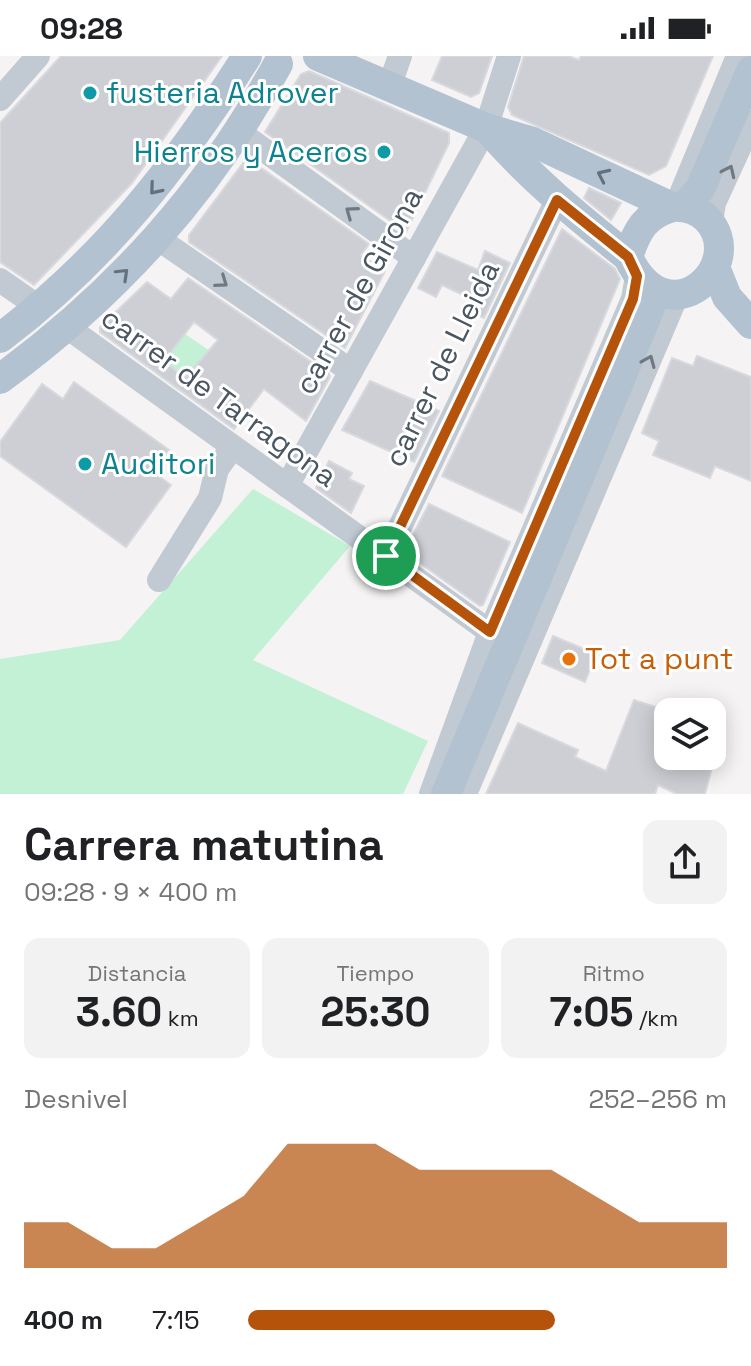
<!DOCTYPE html>
<html lang="es">
<meta charset="utf-8">
<style>
:root{--surface:#fff;--page:#f2f2f2;--text:#202124;--muted:#757577;--accent:#b45309}
body{margin:0;font-family:"Space Grotesk",sans-serif;background:var(--page);color:var(--text);height:100vh;display:flex;flex-direction:column;font-size:30px;white-space:nowrap}
*{box-sizing:border-box;margin:0}
p{font-size:26px;color:var(--muted)}
.icon{flex:none;width:44px;height:44px;fill:none;stroke:currentColor;stroke-width:2;stroke-linecap:round;stroke-linejoin:round}
.map{position:relative;height:738px;overflow:hidden}
.details{display:flex;flex-direction:column;background:var(--surface);flex:1}
.details>*{flex:none}
.buttons{position:absolute;left:654px;top:642px;display:grid;gap:16px}
.buttons a{display:grid;place-items:center;width:72px;height:72px;border-radius:16px;background:var(--surface);box-shadow:0 4px 20px #0003;font-size:40px}
.pin{position:absolute;display:grid;place-items:center;width:68px;height:68px;color:#fff;margin:-34px;border:4px solid #fff;border-radius:50%;box-shadow:0 2px 8px #0007}
.round{display:grid;place-items:center;flex:none;width:84px;height:84px;border-radius:16px;background:var(--page)}
.head{display:flex;align-items:center;justify-content:space-between;height:136px;padding:0 24px}
h1{font-size:44px;font-weight:700;line-height:60px}
.stats{display:grid;grid-template-columns:repeat(3,1fr);gap:12px;height:136px;padding:8px 24px}
.stats div{display:grid;align-content:center;border-radius:16px;background:var(--page);text-align:center}
.stats b{font-size:40px;font-weight:700}
.stats small{font-size:22px;font-weight:400}
.stats p{font-size:22px}
.chart{height:224px;padding:16px 24px}
.chart p{display:flex;justify-content:space-between}
.chart svg{width:100%;height:144px;margin-top:8px;fill:var(--accent);opacity:.7}
ul{padding:0 24px;list-style:none;font-size:26px}
li{display:grid;grid-template-columns:128px 96px 1fr;align-items:center;height:60px}
li i{height:20px;border-radius:10px;background:var(--accent)}
.status{display:flex;justify-content:space-between;align-items:center;height:56px;padding:0 40px;background:var(--surface);direction:ltr}
.status svg{height:22px;fill:currentColor}
.map>svg:first-child{display:block}
</style>
<div class="status"><b>09:28</b><svg viewBox="0 0 49 12"><path d="M0 12V9h3v3zM5 12V6h3v6zM10 12V3h3v9zM15 12V0h3v12zM26 1h20v11H26zM47 4h2v5h-2z"/></svg></div>
<div class="map">
<svg width="751" height="738" viewBox="0 0 751 738">
<rect width="100%" height="100%" fill="#f5f3f3"/>
<g fill="#c3f1d5">
<path d="M 185,278 L 210,295 L 179,335 L 155,317 Z"/>
<path d="M 253,433 L 350,490 L 253,604 L 428,685 L 403,738 L 0,738 L 0,603 L 120,584 Z"/>
</g>
<g fill="#cdcfd5" stroke="#d7d9de" stroke-width="2" fill-rule="evenodd">
<path d="M 61,0 L 222,0 L 132,127 L 34,229 L 0,206 L 0,67 Z"/>
<path d="M 442,0 L 492,0 L 479,37 L 471,41 L 432,24 Z"/>
<path d="M 524,0 L 568,0 L 579,4 L 581,0 L 713,0 L 666,110 L 649,119 L 512,59 L 508,51 Z"/>
<path d="M 309,15 L 449,77 L 449,87 L 406,176 L 265,76 L 301,18 Z"/>
<path d="M 247,102 L 369,188 L 361,199 L 385,215 L 345,292 L 189,186 L 189,179 Z"/>
<path d="M 589,132 L 621,147 L 611,164 L 584,142 Z"/>
<path d="M 562,173 L 615,213 L 620,223 L 522,457 L 442,420 Z"/>
<path d="M 485,195 L 510,207 L 484,262 L 470,256 L 476,245 L 442,229 L 436,241 L 418,232 L 437,196 L 478,214 Z"/>
<path d="M 188,222 L 329,318 L 330,321 L 306,365 L 264,333 L 234,373 L 100,276 L 100,271 L 147,226 L 171,243 ZM 194,266 L 218,284 L 185,322 L 164,305 Z"/>
<path d="M 697,300 L 751,321 L 751,425 L 715,410 L 710,422 L 653,399 L 659,385 L 642,377 L 672,302 L 693,310 Z"/>
<path d="M 370,325 L 439,355 L 414,406 L 342,374 Z"/>
<path d="M 74,326 L 169,394 L 153,416 L 171,429 L 126,491 L 0,400 L 0,386 L 42,328 L 63,343 Z"/>
<path d="M 329,405 L 352,417 L 349,423 L 364,430 L 351,457 L 316,432 Z"/>
<path d="M 429,448 L 510,486 L 483,549 L 480,550 L 407,498 L 406,492 Z"/>
<path d="M 553,580 L 596,598 L 585,626 L 542,607 Z"/>
<path d="M 634,644 L 668,655 L 668,700 L 715,700 L 705,738 L 677,738 L 658,729 L 655,738 L 486,738 L 518,667 L 578,694 L 575,701 L 606,715 Z"/>
</g>
<g fill="none" stroke-linecap="round" stroke-linejoin="round">
<g stroke="#c1cad2" stroke-width="24">
<path d="M 389,31 L 400,0"/>
<path d="M 0,43 L 38,0"/>
<path d="M 239,76 L 414,202"/>
<path d="M 676,150 L 738,0"/>
<path d="M 711,166 L 714,147 L 751,66"/>
<path d="M 157,182 L 351,315"/>
<path d="M 0,224 L 40,252"/>
<path d="M 67,271 L 490,576"/>
<path d="M 287,430 L 486,72 L 509,0"/>
<path d="M 386,500 L 557,144"/>
<path d="M 159,524 L 210,442 L 217,413 L 232,392"/>
<path d="M 431,738 L 490,576 L 633,243 L 637,220"/>
<path d="M 465,738 L 677,239"/>
</g>
<g stroke="#b3c2d1" stroke-width="30">
<path d="M 318,0 L 486,72 L 533,86 L 672,151"/>
<path d="M 488,73 C 530,122 578,161 628,201"/>
<path d="M 672,151 C 685,150 696,153 706,162 C 751,207 668,286 628,201 C 637,174 645,159 672,151 Z"/>
<path d="M 684,151 L 700,133 L 751,15"/>
<path d="M 717,216 L 727,241 L 751,268"/>
<path d="M 0,282 C 104,204 178,109 247,0"/>
<path d="M 0,323 C 117,237 209,136 278,8"/>
<path d="M 446,738 L 650,252 L 646,229"/>
</g>
</g>
<defs><path id="oneway-chevron" d="M-2-3.5L2.5 0L-2 3.5" fill="none" stroke-width="1.6" stroke-linecap="round" stroke-linejoin="round" transform="scale(2)"/></defs>
<g stroke="#6e7983">
<use href="#oneway-chevron" transform="translate(729 115) rotate(-65)"/>
<use href="#oneway-chevron" transform="translate(351 156) rotate(-144)"/>
<use href="#oneway-chevron" transform="translate(222 226) rotate(35)"/>
<use href="#oneway-chevron" transform="translate(649 305) rotate(-67)"/>
</g>
<g stroke="#64717d">
<use href="#oneway-chevron" transform="translate(603 119) rotate(-155)"/>
<use href="#oneway-chevron" transform="translate(155 133) rotate(130)"/>
<use href="#oneway-chevron" transform="translate(123 218) rotate(-44)"/>
</g>
<g fill="none" stroke-linecap="round" stroke-linejoin="round">
<g stroke="#fff" stroke-width="16">
<path id="route" d="M 557,144 L 628,201 L 637,220 L 633,243 L 490,576 L 386,500 Z"/>
</g>
<use href="#route" stroke="#b45309" stroke-width="10"/>
</g>
<g fill="#0f9aa8" stroke="#fff" stroke-width="3">
<circle cx="90" cy="37" r="8"/>
<circle cx="384" cy="96" r="8"/>
<circle cx="85" cy="408" r="8"/>
</g>
<circle fill="#e8710a" stroke="#fff" stroke-width="3" cx="569" cy="603" r="8"/>
<g text-anchor="middle" stroke-width="6" stroke-linejoin="round" paint-order="stroke">
<g font-size="30" fill="#0d838f" stroke="#fff" text-anchor="start">
<text x="106" y="47">fusteria Adrover</text>
<text x="368" y="106" text-anchor="end">Hierros y Aceros</text>
<text x="101" y="418">Auditori</text>
</g>
<g font-size="30" fill="#4a5661" stroke="#fff">
<text transform="translate(359 235) rotate(-61)" y="10">carrer de Girona</text>
<text transform="translate(442 308) rotate(-64)" y="10">carrer de Lleida</text>
<text transform="translate(219 341) rotate(36)" y="10">carrer de Tarragona</text>
</g>
<g font-size="30" fill="#c56008" stroke="#fff" text-anchor="start">
<text x="585" y="613">Tot a punt</text>
</g>
</g>
</svg>
<div class="buttons">
<a><svg class="icon" aria-label="layers" viewBox="0 0 24 24"><path d="M12 4l9 5-9 5-9-5zM3 14l9 5 9-5"/></svg></a>
</div>
<div class="pin" style="left:386px;top:500px;background:#1e9e55"><svg class="icon" aria-label="arrive" viewBox="0 0 24 24"><path d="M6 21V4h12l-3 4 3 4H6"/></svg></div>
</div>
<section class="details">
<div class="head"><div><h1>Carrera matutina</h1><p>09:28 · 9 × 400 m</p></div><a class="round"><svg class="icon" aria-label="share" viewBox="0 0 24 24"><path d="M12 15V3M7 8l5-5 5 5M5 13v7h14v-7"/></svg></a></div>
<div class="stats">
<div><p>Distancia</p><b>3.60<small> km</small></b></div>
<div><p>Tiempo</p><b>25:30</b></div>
<div><p>Ritmo</p><b>7:05<small> /km</small></b></div>
</div>
<div class="chart"><p><span>Desnivel</span>252–256 m</p>
<svg viewBox="0 0 160 44" preserveAspectRatio="none"><path d="M0 44V30L10 30L20 38L30 38L40 30L50 22L60 6L70 6L80 6L90 14L100 14L110 14L120 14L130 22L140 30L150 30L160 30V44z"/></svg>
</div>
<ul>
<li><b>400 m</b>7:15<i style="width:64%"></i></li>
</ul>
</section>
